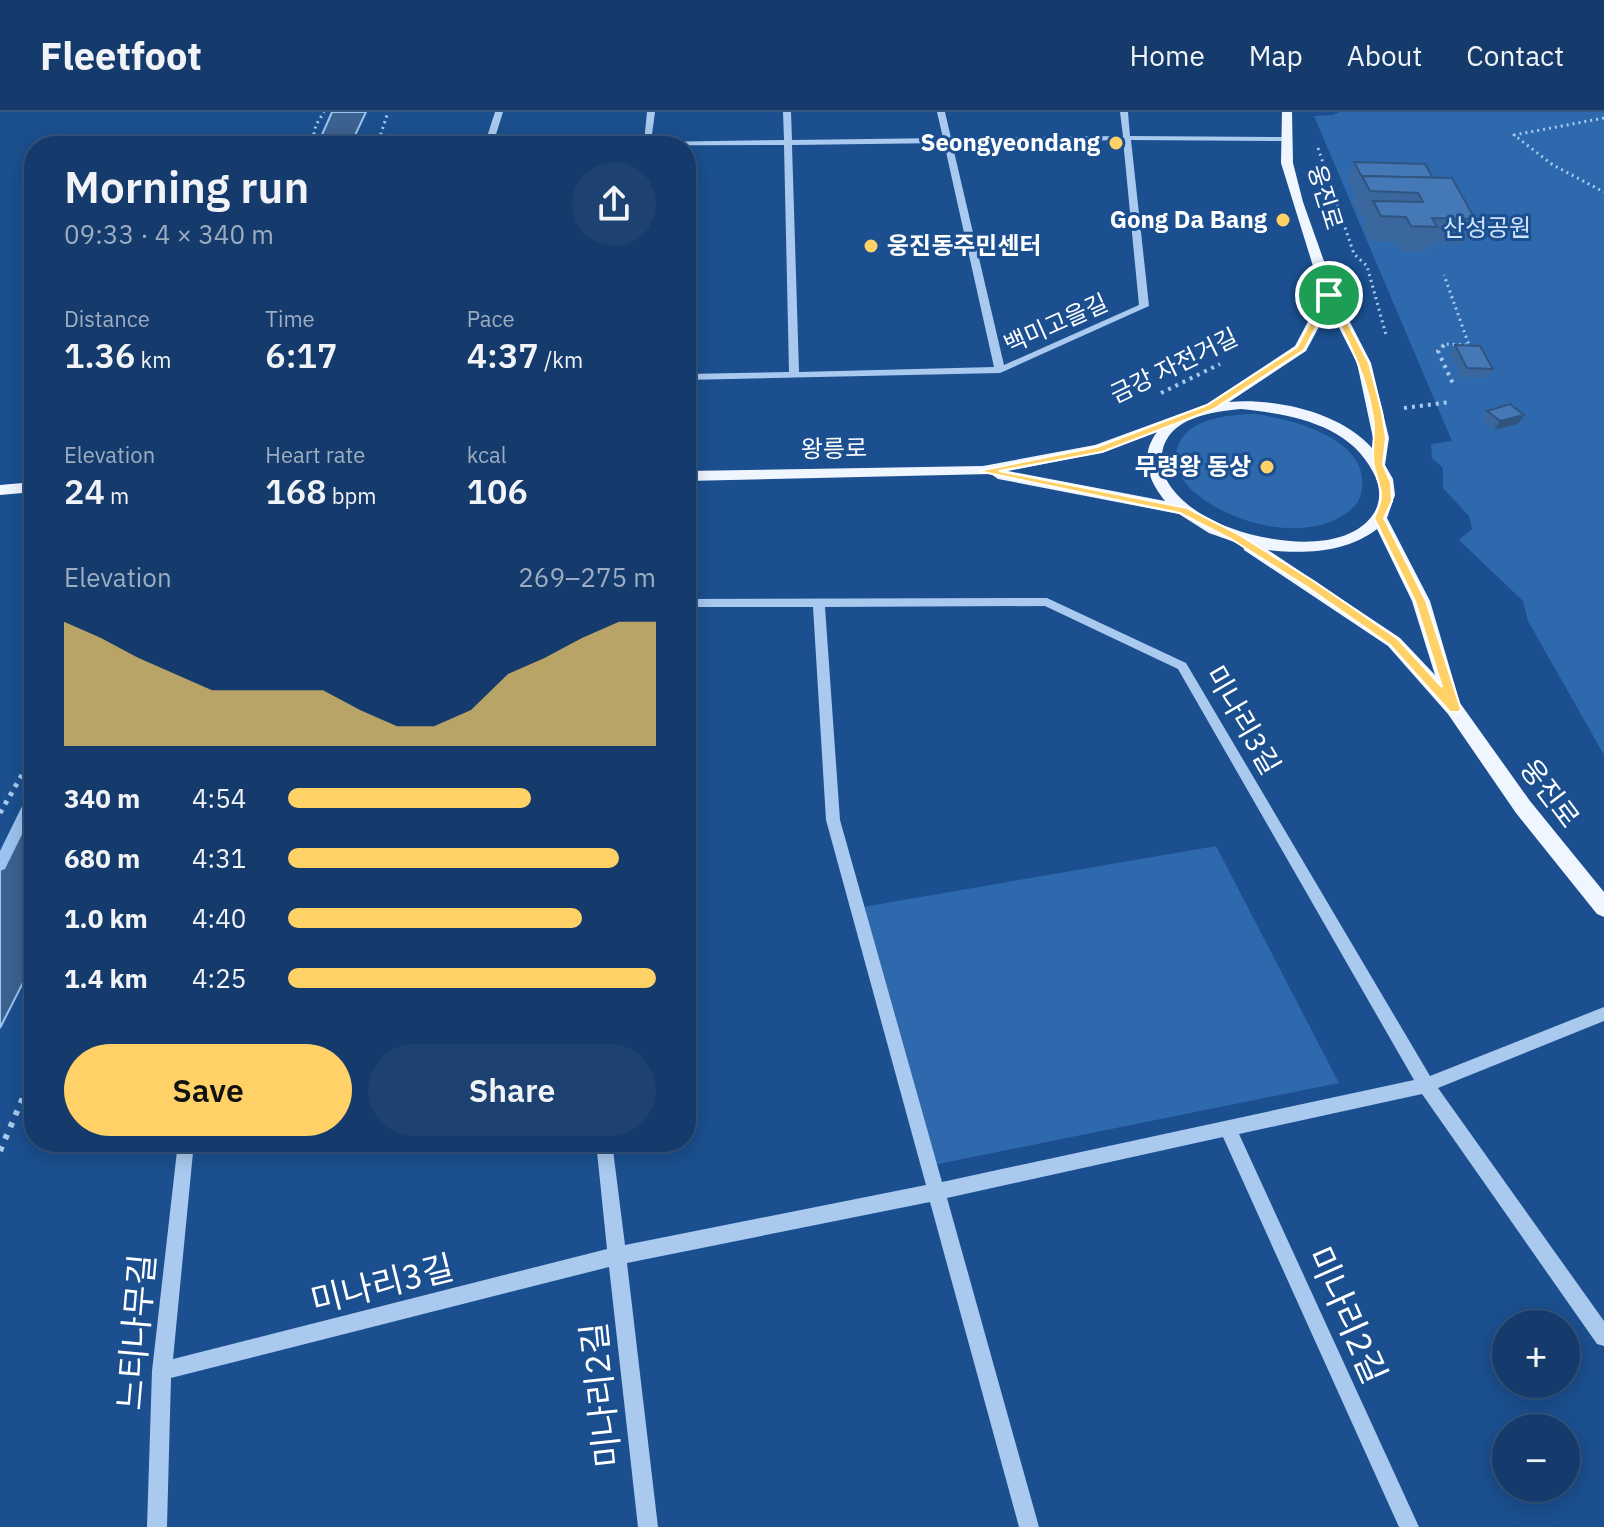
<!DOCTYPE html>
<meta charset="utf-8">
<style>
:root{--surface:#143b6b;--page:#1d4271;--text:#f1f3f6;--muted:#9dadc1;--line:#33557e;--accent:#ffd166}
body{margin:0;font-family:"IBM Plex Sans","Noto Sans KR",sans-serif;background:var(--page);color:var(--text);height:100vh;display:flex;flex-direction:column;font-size:30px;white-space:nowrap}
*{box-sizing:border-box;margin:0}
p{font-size:26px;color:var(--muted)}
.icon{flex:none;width:44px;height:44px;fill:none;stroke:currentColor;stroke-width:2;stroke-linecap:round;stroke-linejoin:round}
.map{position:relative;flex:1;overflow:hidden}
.sheet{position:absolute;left:24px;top:24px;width:672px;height:1016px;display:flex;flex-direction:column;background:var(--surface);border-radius:32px;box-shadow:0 4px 20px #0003,0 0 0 2px var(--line)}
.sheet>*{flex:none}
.tools{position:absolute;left:1492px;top:1198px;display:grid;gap:16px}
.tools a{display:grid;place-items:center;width:88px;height:88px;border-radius:50%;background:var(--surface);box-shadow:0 4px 20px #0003,0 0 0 2px var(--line);font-size:40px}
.pin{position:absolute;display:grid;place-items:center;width:68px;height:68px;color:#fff;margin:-34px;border:4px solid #fff;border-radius:50%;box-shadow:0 2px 8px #0007}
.round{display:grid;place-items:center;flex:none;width:84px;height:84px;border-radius:42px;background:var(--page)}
.headline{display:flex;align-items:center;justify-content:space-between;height:136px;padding:0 40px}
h1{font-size:44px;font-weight:600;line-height:60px}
.stats{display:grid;grid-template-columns:repeat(3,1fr);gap:12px;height:136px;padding:8px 40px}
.stats div{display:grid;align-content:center}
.stats b{font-size:34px;font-weight:600}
.stats small{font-size:22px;font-weight:400}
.stats p{font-size:22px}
.chart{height:224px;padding:16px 40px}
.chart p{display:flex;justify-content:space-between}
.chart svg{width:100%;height:144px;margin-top:8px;fill:var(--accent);opacity:.7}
.button{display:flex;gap:16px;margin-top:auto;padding:16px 40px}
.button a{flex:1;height:92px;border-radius:48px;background:var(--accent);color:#111;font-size:32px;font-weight:600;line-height:92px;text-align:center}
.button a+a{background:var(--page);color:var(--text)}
ul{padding:0 40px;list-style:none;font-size:26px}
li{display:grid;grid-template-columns:128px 96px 1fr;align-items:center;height:60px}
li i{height:20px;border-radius:10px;background:var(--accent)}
header{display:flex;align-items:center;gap:48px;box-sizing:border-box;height:112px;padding:0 40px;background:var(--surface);border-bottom:2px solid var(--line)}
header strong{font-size:38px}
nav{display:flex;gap:44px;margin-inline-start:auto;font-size:28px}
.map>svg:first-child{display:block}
</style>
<header>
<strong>Fleetfoot</strong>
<nav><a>Home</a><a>Map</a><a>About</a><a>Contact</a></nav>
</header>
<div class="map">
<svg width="1604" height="1415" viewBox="0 0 1604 1415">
<rect width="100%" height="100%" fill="#1b4f8f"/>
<g fill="#2e69ad">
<path d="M 1339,0 L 1604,0 L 1604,643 L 1528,509 L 1523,489 L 1459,428 L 1472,417 L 1469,404 L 1443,376 L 1443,356 L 1432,346 L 1431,332 L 1452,329 L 1314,4 L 1333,3 Z"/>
<path d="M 1255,302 C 1291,307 1367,326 1362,374 C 1362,384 1357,394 1348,400 C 1305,432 1231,412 1194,380 C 1185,372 1177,360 1176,349 C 1175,307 1224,303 1255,302 Z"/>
<path d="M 1216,734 L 1339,971 L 928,1054 L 857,796 Z"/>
</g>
<g fill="#3c6290" stroke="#9cc4f0" stroke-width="2">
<path d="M 332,0 L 366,0 L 350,34 L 317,34 Z"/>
<path d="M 34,684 L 34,849 L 0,916 L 0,741 L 15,723 Z"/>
</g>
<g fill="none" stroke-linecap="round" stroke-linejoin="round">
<path fill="#9cc4f0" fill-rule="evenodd" d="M 34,679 L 34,698 L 5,757 L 0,759 L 0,739 L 29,680 Z"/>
<g stroke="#a9c9ee" stroke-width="3" stroke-dasharray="2 4" stroke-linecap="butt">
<path d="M 1604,6 L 1514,23 L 1553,53 L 1604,80"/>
<path d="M 311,34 L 316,13 L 324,0"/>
<path d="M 377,34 L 388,0"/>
<path d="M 1318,36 L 1354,142 L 1367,154 L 1386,223"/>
<path d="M 1442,235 L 1445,232 L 1469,233 L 1444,163"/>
</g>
<g stroke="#a9c9ee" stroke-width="4" stroke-dasharray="3 5" stroke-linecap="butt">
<path d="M 1444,233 L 1438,239 L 1454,274"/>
<path d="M 1161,281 L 1220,252"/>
<path d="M 1404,296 L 1450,290"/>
</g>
<path stroke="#a9c9ee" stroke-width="5" stroke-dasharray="4 6" stroke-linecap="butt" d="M 0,701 L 34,642"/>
<path stroke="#a9c9ee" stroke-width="6" stroke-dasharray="5 8" stroke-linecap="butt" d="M 0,1039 L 34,960"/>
<g fill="#a9c9ee" fill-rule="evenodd">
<path d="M 495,0 L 503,0 L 493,32 L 644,30 L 647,0 L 655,0 L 651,30 L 784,28 L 783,0 L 791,0 L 792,28 L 943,26 L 937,0 L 945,0 L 951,26 L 1123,24 L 1120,0 L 1128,0 L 1130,24 L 1286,25 L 1290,27 L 1286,29 L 1131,28 L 1149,194 L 1000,261 L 686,268 L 686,262 L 789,260 L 784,33 L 484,34 ZM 1123,28 L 1139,193 L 1004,253 L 952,31 ZM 944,31 L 994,255 L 799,260 L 792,33 Z"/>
<path d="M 1047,486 L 1186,551 L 1430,964 L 1604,895 L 1604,909 L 1438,976 L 1604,1209 L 1604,1234 L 1597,1232 L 1422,982 L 1239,1022 L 1419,1415 L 1399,1415 L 1223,1025 L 947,1086 L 1039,1415 L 1019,1415 L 930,1090 L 627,1151 L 658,1415 L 638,1415 L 609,1155 L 171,1266 L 167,1415 L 147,1415 L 152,1259 L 178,1030 L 194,1030 L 173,1247 L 607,1137 L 596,1030 L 612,1030 L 625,1133 L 926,1073 L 826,708 L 813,495 L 686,495 L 686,487 ZM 1045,494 L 1178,557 L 1414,968 L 942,1070 L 840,708 L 825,495 Z"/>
</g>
<g fill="#f0f6ff" fill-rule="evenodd">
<path d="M 1282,0 L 1292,0 L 1293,51 L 1303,90 L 1336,183 L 1371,251 L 1389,326 L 1385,353 L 1393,367 L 1395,383 L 1387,406 L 1430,489 L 1460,591 L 1530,689 L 1604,780 L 1604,805 L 1597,802 L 1516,701 L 1448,602 L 1388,534 L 1244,438 L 1243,433 L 1209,421 L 1179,402 L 998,367 L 991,362 L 686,369 L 686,359 L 983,354 L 1095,333 L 1207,292 L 1295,234 L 1322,183 L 1281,51 ZM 1329,196 L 1357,251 L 1373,326 L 1372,336 C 1340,300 1275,286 1229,290 L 1306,239 ZM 1241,297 C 1290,302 1349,312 1373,360 C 1380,372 1382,388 1374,401 C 1343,450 1237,427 1198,400 C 1179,387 1158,367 1162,341 C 1168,305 1212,300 1241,297 ZM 1157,320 C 1139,344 1148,368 1165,389 L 1008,359 L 1104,340 ZM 1377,417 L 1412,489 L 1435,563 L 1400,526 L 1268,438 C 1304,442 1346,441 1377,417 Z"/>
<path d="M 34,370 L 34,380 L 0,383 L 0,373 Z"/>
</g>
</g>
<g fill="#3a679d">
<path d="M 1354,50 L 1433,66 L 1475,107 L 1463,132 L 1430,131 L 1426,140 L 1400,139 L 1395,130 L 1371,129 L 1363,114 L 1367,104 L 1360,104 L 1352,89 L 1355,81 L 1348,67 Z"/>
<path d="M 1455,233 L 1493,257 L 1488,266 L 1462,265 L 1450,242 Z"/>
<path d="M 1487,299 L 1524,303 L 1518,312 L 1494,318 L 1482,308 Z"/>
</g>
<path fill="#305480" d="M 1524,303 L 1518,312 L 1494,318 L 1500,309 Z"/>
<g fill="#4478b7" stroke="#305480" stroke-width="2">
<path d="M 1354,50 L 1425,52 L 1433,66 L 1362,64 L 1362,65 Z"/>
<path d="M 1362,64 L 1452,66 L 1475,107 L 1432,106 L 1437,115 L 1411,114 L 1406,105 L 1381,104 L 1373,89 L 1423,90 L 1418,81 L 1370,79 Z"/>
<path d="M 1455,233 L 1480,234 L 1493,257 L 1467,256 Z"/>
<path d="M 1510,292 L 1524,303 L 1500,309 L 1487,299 Z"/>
</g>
<path fill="#ffd166" stroke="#fff" stroke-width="2" fill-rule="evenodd" d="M 1326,181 L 1333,183 L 1369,251 L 1382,300 L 1386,326 L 1383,352 L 1391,371 L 1392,389 L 1384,406 L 1426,489 L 1461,597 L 1459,600 L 1450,600 L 1390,533 L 1307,475 L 1231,427 L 1180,401 L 978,359 L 1097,335 L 1207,293 L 1297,235 ZM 1329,191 C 1348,228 1367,264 1373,306 C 1376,321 1371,343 1374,354 C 1380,379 1386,381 1374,406 L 1415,489 L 1442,575 L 1398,527 L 1315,470 L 1238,422 L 1187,396 L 999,359 L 1102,340 L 1214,297 L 1304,238 Z"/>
<g fill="#ffd166" stroke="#1b4f8f" stroke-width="3">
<circle cx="1116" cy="31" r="8"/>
<circle cx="1283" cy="108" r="8"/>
<circle cx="871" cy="134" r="8"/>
<circle cx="1267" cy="355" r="8"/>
</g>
<g text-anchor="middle" stroke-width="6" stroke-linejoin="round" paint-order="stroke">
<g font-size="24" font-weight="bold" fill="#fff" stroke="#1b4f8f" text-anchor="end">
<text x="1100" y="39">Seongyeondang</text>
<text x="1267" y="116">Gong Da Bang</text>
<text x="887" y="142" text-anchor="start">웅진동주민센터</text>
<text x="1251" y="363">무령왕 동상</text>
</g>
<g font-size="24" fill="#fff" stroke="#1b4f8f">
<text transform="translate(1325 85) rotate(73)" y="8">웅진로</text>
<text transform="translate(1056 212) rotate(-24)" y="8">백미고을길</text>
<text transform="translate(1174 254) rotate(-26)" y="8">금강 자전거길</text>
<text transform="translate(834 337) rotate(-1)" y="8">왕릉로</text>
</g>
<g font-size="24" fill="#cfe3fa" stroke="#1b4f8f">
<text x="1487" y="124">산성공원</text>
</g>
<g font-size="28" fill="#fff" stroke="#1b4f8f">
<text transform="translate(1243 608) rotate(60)" y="10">미나리3길</text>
<text transform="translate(1550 681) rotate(53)" y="10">웅진로</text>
</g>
<g font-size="34" fill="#fff" stroke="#1b4f8f">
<text transform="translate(382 1172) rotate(-14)" y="12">미나리3길</text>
<text transform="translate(1347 1203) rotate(66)" y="12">미나리2길</text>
<text transform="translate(136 1220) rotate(-85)" y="12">느티나무길</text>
<text transform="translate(601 1283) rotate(-96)" y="12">미나리2길</text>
</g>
</g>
</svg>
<div class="tools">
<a>+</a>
<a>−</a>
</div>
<div class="pin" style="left:1329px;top:183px;background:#1e9e55"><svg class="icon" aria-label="arrive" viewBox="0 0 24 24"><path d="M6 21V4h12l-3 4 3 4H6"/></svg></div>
<section class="sheet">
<div class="headline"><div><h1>Morning run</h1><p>09:33 · 4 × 340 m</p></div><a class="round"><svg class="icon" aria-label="share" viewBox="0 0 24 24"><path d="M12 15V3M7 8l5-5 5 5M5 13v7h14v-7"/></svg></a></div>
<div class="stats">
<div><p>Distance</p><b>1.36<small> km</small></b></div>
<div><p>Time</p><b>6:17</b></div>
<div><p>Pace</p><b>4:37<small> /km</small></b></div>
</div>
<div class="stats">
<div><p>Elevation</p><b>24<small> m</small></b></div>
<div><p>Heart rate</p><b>168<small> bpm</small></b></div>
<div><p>kcal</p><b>106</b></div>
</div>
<div class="chart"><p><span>Elevation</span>269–275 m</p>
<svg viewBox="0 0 160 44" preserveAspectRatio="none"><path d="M0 44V6L10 11L20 17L30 22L40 27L50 27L60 27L70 27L80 33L90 38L100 38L110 33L120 22L130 17L140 11L150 6L160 6V44z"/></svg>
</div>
<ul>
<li><b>340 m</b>4:54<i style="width:66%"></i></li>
<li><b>680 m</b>4:31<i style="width:90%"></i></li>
<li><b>1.0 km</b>4:40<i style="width:80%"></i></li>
<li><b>1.4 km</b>4:25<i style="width:100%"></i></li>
</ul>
<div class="button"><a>Save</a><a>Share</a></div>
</section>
</div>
